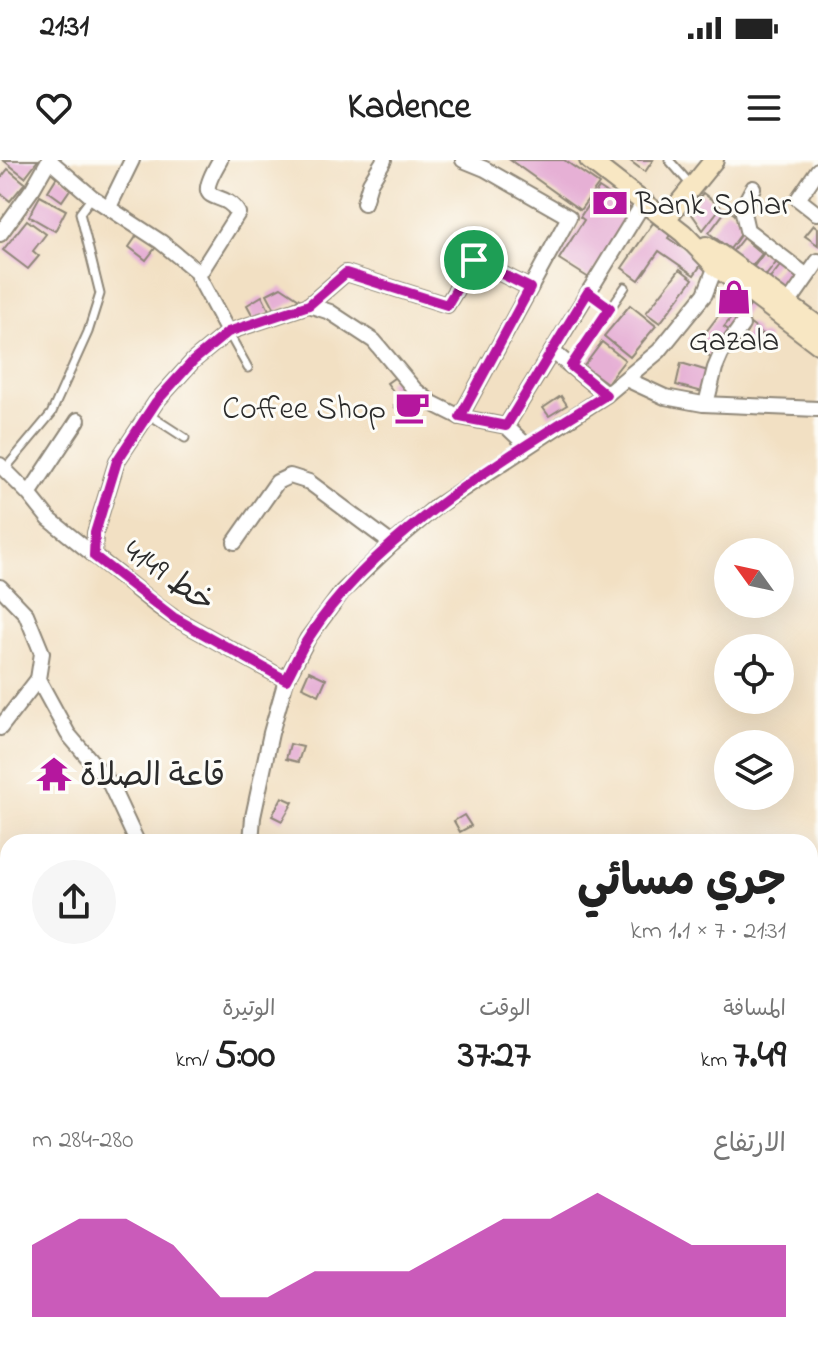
<!DOCTYPE html>
<html lang="ar">
<meta charset="utf-8">
<style>
:root{--surface:#fff;--page:#f6f6f6;--text:#222;--muted:#767676;--accent:#b5179e}
body{margin:0;font-family:"Indie Flower","Playpen Sans Arabic",sans-serif;background:var(--page);color:var(--text);direction:rtl;height:100vh;display:flex;flex-direction:column;font-size:30px;white-space:nowrap}
*{box-sizing:border-box;margin:0}
p{font-size:26px;color:var(--muted)}
.icon{flex:none;width:44px;height:44px;fill:none;stroke:currentColor;stroke-width:2;stroke-linecap:round;stroke-linejoin:round}
.map{position:relative;flex:1;overflow:hidden;direction:ltr}
.drawer{position:absolute;left:0px;top:674px;width:818px;height:512px;display:flex;flex-direction:column;background:var(--surface);border-radius:24px 24px 0 0;box-shadow:0 8px 32px #0002;direction:rtl}
.drawer>*{flex:none}
.needle{width:52px;rotate:303deg}
.fabs{position:absolute;left:714px;top:378px;display:grid;gap:16px}
.fabs a{display:grid;place-items:center;width:80px;height:80px;border-radius:50%;background:var(--surface);box-shadow:0 8px 32px #0002;font-size:40px}
.pin{position:absolute;display:grid;place-items:center;width:68px;height:68px;color:#fff;margin:-34px;border:4px solid #fff;border-radius:50%;box-shadow:0 2px 8px #0007}
.round{display:grid;place-items:center;flex:none;width:84px;height:84px;border-radius:42px;background:var(--page)}
.head{display:flex;align-items:center;justify-content:space-between;height:136px;padding:0 32px}
h1{font-size:44px;font-weight:700;line-height:60px}
.metrics{display:grid;grid-template-columns:repeat(3,1fr);gap:12px;height:136px;padding:8px 32px}
.metrics div{display:grid;align-content:center}
.metrics b{font-size:40px;font-weight:700}
.metrics small{font-size:22px;font-weight:400}
.metrics p{font-size:22px}
.chart{height:224px;padding:16px 32px}
.chart p{display:flex;justify-content:space-between}
.chart svg{width:100%;height:144px;margin-top:8px;fill:var(--accent);opacity:.7}
.status{display:flex;justify-content:space-between;align-items:center;height:56px;padding:0 40px;background:var(--surface);direction:ltr}
.status svg{height:22px;fill:currentColor}
header{display:flex;justify-content:space-between;align-items:center;height:104px;padding:0 32px;background:var(--surface);font-size:36px;font-weight:700}
.map>svg:first-child{display:block}
</style>
<div class="status"><b>21:31</b><svg viewBox="0 0 49 12"><path d="M0 12V9h3v3zM5 12V6h3v6zM10 12V3h3v9zM15 12V0h3v12zM26 1h20v11H26zM47 4h2v5h-2z"/></svg></div>
<header><svg class="icon" aria-label="menu" viewBox="0 0 24 24"><path d="M4 6h16M4 12h16M4 18h16"/></svg>Kadence<svg class="icon" aria-label="heart" viewBox="0 0 24 24"><path d="M12 20l-8-8c-3-5 5-10 8-4 3-6 11-1 8 4z"/></svg></header>
<div class="map">
<svg width="818" height="1186" viewBox="0 0 818 1186">
<rect width="100%" height="100%" fill="#fdfcf7"/>
<filter id="ink" filterUnits="userSpaceOnUse"><feTurbulence type="fractalNoise" baseFrequency=".0125" numOctaves="2"/><feDisplacementMap in="SourceGraphic" scale="16" xChannelSelector="R" yChannelSelector="G"/><feConvolveMatrix kernelMatrix="1 2 1 2 8 2 1 2 1" color-interpolation-filters="sRGB"/></filter>
<filter id="wash" filterUnits="userSpaceOnUse"><feTurbulence type="fractalNoise" baseFrequency=".006" numOctaves="4" result="noise"/><feDisplacementMap in="SourceGraphic" scale="32" xChannelSelector="R" yChannelSelector="G"/><feGaussianBlur stdDeviation="1.8" result="paint"/><feColorMatrix in="noise" values="0 0 0 0 0 0 0 0 0 0 0 0 0 0 0 0 0 1.4 0 .05"/><feComposite in="paint" operator="in"/></filter>
<g filter="url(#wash)">
<rect width="100%" height="100%" fill="#f2e0c3"/>
<g id="blocks">
<g fill="#e6b0d5">
<path d="M 3,0 L 38,0 L 25,17 Z"/>
<path d="M 510,0 L 564,0 L 599,24 L 580,50 Z"/>
<path d="M 629,0 L 653,0 L 645,12 Z"/>
<path d="M 8,9 L 25,23 L 10,41 L 0,33 L 0,19 Z"/>
<path d="M 58,15 L 73,25 L 62,41 L 48,31 Z"/>
<path d="M 599,28 L 633,50 L 589,118 L 559,99 L 584,60 L 580,57 Z"/>
<path d="M 703,33 L 721,47 L 703,70 L 689,50 Z"/>
<path d="M 40,36 L 66,50 L 55,71 L 29,56 Z"/>
<path d="M 727,49 L 742,60 L 738,65 L 744,70 L 730,89 L 709,73 Z"/>
<path d="M 27,60 L 46,74 L 33,91 L 39,96 L 28,109 L 3,90 Z"/>
<path d="M 653,63 L 670,75 L 668,78 L 703,102 L 694,115 L 659,91 L 639,120 L 622,108 Z"/>
<path d="M 814,65 L 818,68 L 818,85 L 805,76 Z"/>
<path d="M 138,74 L 156,87 L 146,100 L 129,87 Z"/>
<path d="M 743,78 L 762,94 L 751,107 L 732,92 Z"/>
<path d="M 767,89 L 779,99 L 764,118 L 752,109 Z"/>
<path d="M 784,101 L 802,115 L 786,135 L 768,121 Z"/>
<path d="M 680,109 L 693,119 L 660,163 L 646,153 Z"/>
<path d="M 281,127 L 299,139 L 276,151 L 267,134 Z"/>
<path d="M 721,131 L 734,133 L 750,146 L 738,162 L 732,157 L 724,167 L 732,172 L 712,198 L 696,185 L 731,139 Z"/>
<path d="M 262,136 L 270,152 L 255,160 L 247,145 Z"/>
<path d="M 630,145 L 656,166 L 630,197 L 604,176 Z"/>
<path d="M 749,163 L 757,169 L 756,172 L 760,175 L 762,173 L 769,178 L 760,189 L 756,186 L 751,193 L 739,184 L 747,172 L 744,170 Z"/>
<path d="M 602,182 L 625,200 L 607,223 L 584,206 Z"/>
<path d="M 681,203 L 708,211 L 703,232 L 676,225 Z"/>
<path d="M 397,216 L 415,242 L 415,248 L 402,257 L 394,246 L 401,242 L 387,223 Z"/>
<path d="M 561,236 L 567,245 L 549,256 L 543,248 Z"/>
<path d="M 309,511 L 326,519 L 319,535 L 302,527 Z"/>
<path d="M 290,584 L 303,587 L 298,602 L 286,599 Z"/>
<path d="M 282,637 L 293,642 L 282,661 L 272,656 Z"/>
<path d="M 464,655 L 471,666 L 460,672 L 454,661 Z"/>
<path d="M 8,837 L 8,865 L 0,869 L 0,842 Z"/>
</g>
</g>
</g>
<g filter="url(#ink)">
<use href="#blocks" fill-opacity="0" stroke="#8e8677" stroke-width="2"/>
<g fill="none" stroke-linecap="round" stroke-linejoin="round">
<g stroke="#8e8677" stroke-width="11">
<g id="lane">
<path d="M 669,0 L 691,25"/>
<path d="M 588,132 L 610,148"/>
<path d="M 228,172 L 248,208"/>
<path d="M 571,206 L 625,127"/>
<path d="M 148,254 L 185,278"/>
<path d="M 5,309 L 51,254 L 88,172 L 100,134 L 80,53 L 92,37"/>
</g>
</g>
<g stroke="#8e8677" stroke-width="18">
<g id="street">
<path d="M 49,0 L 92,37 L 161,82 L 195,110 L 228,172"/>
<path d="M 818,10 L 798,39 L 816,53 L 818,53"/>
<path d="M 753,28 L 742,48 L 747,70 L 807,116"/>
<path d="M 364,43 L 370,23 L 384,0"/>
<path d="M 109,47 L 132,0"/>
<path d="M 0,74 L 33,28 L 49,0"/>
<path d="M 198,116 L 238,53 C 223,26 190,51 220,0"/>
<path d="M 788,144 L 818,101"/>
<path d="M 309,145 L 346,113 L 447,145 L 474,100 L 530,128"/>
<path d="M 552,191 L 606,235"/>
<path d="M 626,219 L 665,237 L 703,244 L 818,249"/>
<path d="M 706,244 L 715,208 L 721,194 L 742,165"/>
<path d="M 460,257 L 569,57 L 485,9 L 463,0"/>
<path d="M 506,266 L 644,42"/>
<path d="M 0,305 L 29,334 L 49,359 L 156,445 L 173,457 L 286,520"/>
<path d="M 29,334 L 78,260"/>
<path d="M 235,382 L 277,322 L 290,316 L 309,322 L 392,384"/>
<path d="M 94,396 L 95,373 L 117,301 L 156,242 L 193,201 L 228,172 L 309,145 L 330,152 L 374,181 L 415,230 L 432,243 L 460,257 L 506,266 L 527,286"/>
<path d="M 0,427 L 26,454 L 42,493 L 38,519 L 68,574 L 109,622 L 137,682"/>
<path d="M 0,568 L 38,519"/>
<path d="M 251,682 L 253,657 L 271,573 L 286,520 L 308,478 L 342,432 L 392,384 L 437,346 L 606,235 L 659,191 L 705,134 L 719,98"/>
<path d="M 810,826 L 818,822"/>
<path d="M 0,879 L 8,875"/>
<path d="M 0,1140 L 8,1143"/>
</g>
</g>
<g stroke="#8e8677" stroke-width="22">
<g id="secondary">
<path d="M 589,0 L 683,73 L 715,106 L 818,184"/>
<path d="M 666,59 L 714,0"/>
<path d="M 706,86 L 721,95 L 818,166"/>
<path d="M 810,749 L 818,743"/>
<path d="M 810,768 L 818,761"/>
<path d="M 0,956 L 8,952"/>
<path d="M 0,1023 L 8,1018"/>
</g>
</g>
<g stroke="#8e8677" stroke-width="24">
<path id="primary" d="M 0,974 L 8,967"/>
</g>
<use href="#lane" stroke="#fff" stroke-width="7"/>
<use href="#street" stroke="#fff" stroke-width="14"/>
<use href="#secondary" stroke="#f8e7c3" stroke-width="18"/>
<use href="#primary" stroke="#eec469" stroke-width="20"/>
</g>
</g>
<g fill="none" stroke-linecap="round" stroke-linejoin="round" filter="url(#ink)">
<g stroke="#fff" stroke-width="16">
<path id="route" d="M 474,100 L 530,128 L 460,257 L 506,266 L 588,132 L 610,148 L 571,206 L 606,235 C 504,299 375,374 309,477 C 300,490 294,506 286,520 L 173,457 L 94,396 L 95,373 L 117,301 L 156,242 L 193,201 L 228,172 L 309,145 L 346,113 L 447,145 Z"/>
</g>
<use href="#route" stroke="#b5179e" stroke-width="10"/>
</g>
<defs>
<g id="bank-bare" transform="scale(2.76)"><path d="M-6-4H6V4H-6ZM0-2.3a2.3 2.3 0 1 0 0 4.6a2.3 2.3 0 1 0 0-4.6Z" fill="#b5179e" stroke="#fdfcf7" stroke-width="2.5" paint-order="stroke"/></g>
<g id="shop-bare" transform="scale(2.76)"><path d="M-5-2.5h2.3a2.7 3.5 0 0 1 5.4 0H5L5.5 6h-11ZM-1.5-2.5h3a1.5 2.3 0 0 0-3 0Z" fill="#b5179e" stroke="#fdfcf7" stroke-width="2.5" paint-order="stroke"/></g>
<g id="cafe-bare" transform="scale(2.76)"><path d="M-5.5-4.5H6V0H3Q3 3.5 0 3.5H-2.5Q-5.5 3.5-5.5 0ZM3-3.2v2h1.7v-2ZM-6 4.5H4V6H-6Z" fill="#b5179e" stroke="#fdfcf7" stroke-width="2.5" paint-order="stroke"/></g>
<g id="temple-bare" transform="scale(2.76)"><path d="M0-6L5-2H3V0L6.5 2.5H4V6H1.5V3h-3V6H-4V2.5H-6.5L-3 0V-2H-5Z" fill="#b5179e" stroke="#fdfcf7" stroke-width="2.5" paint-order="stroke"/></g>
</defs>
<g fill-rule="evenodd">
<use href="#bank-bare" x="610" y="43"/>
<use href="#shop-bare" x="734" y="137"/>
<use href="#cafe-bare" x="412" y="247"/>
<use href="#temple-bare" x="54" y="614"/>
</g>
<g text-anchor="middle" stroke-width="6" stroke-linejoin="round" paint-order="stroke">
<g font-size="32" fill="#2b2b2b" stroke="#fdfcf7" text-anchor="start">
<text x="636" y="54">Bank Sohar</text>
<text x="734" y="190" text-anchor="middle">Gazala</text>
<text x="386" y="258" text-anchor="end">Coffee Shop</text>
<text x="80" y="625">قاعة الصلاة</text>
</g>
<g font-size="32" fill="#2b2b2b" stroke="#fdfcf7">
<text transform="translate(170 415) rotate(35)" y="11">4149 خط</text>
</g>
</g>
</svg>
<div class="fabs">
<a><svg class="needle" viewBox="-14 -14 28 28"><path d="M0-13l5 13h-10z" fill="#e53935"/><path d="M0 13l5-13h-10z" fill="#767676"/></svg></a>
<a><svg class="icon" aria-label="locate" viewBox="0 0 24 24"><circle cx="12" cy="12" r="6"/><path d="M12 2v4M12 18v4M2 12h4M18 12h4"/></svg></a>
<a><svg class="icon" aria-label="layers" viewBox="0 0 24 24"><path d="M12 4l9 5-9 5-9-5zM3 14l9 5 9-5"/></svg></a>
</div>
<div class="pin" style="left:474px;top:100px;background:#1e9e55"><svg class="icon" aria-label="arrive" viewBox="0 0 24 24"><path d="M6 21V4h12l-3 4 3 4H6"/></svg></div>
<section class="drawer">
<div class="head"><div><h1>جري مسائي</h1><p>21:31 · 7 × 1.1 km</p></div><a class="round"><svg class="icon" aria-label="share" viewBox="0 0 24 24"><path d="M12 15V3M7 8l5-5 5 5M5 13v7h14v-7"/></svg></a></div>
<div class="metrics">
<div><p>المسافة</p><b>7.49<small> km</small></b></div>
<div><p>الوقت</p><b>37:27</b></div>
<div><p>الوتيرة</p><b>5:00<small> /km</small></b></div>
</div>
<div class="chart"><p><span>الارتفاع</span>280–284 m</p>
<svg viewBox="0 0 160 44" preserveAspectRatio="none"><path d="M0 44V22L10 14L20 14L30 22L40 38L50 38L60 30L70 30L80 30L90 22L100 14L110 14L120 6L130 14L140 22L150 22L160 22V44z"/></svg>
</div>
</section>
</div>
